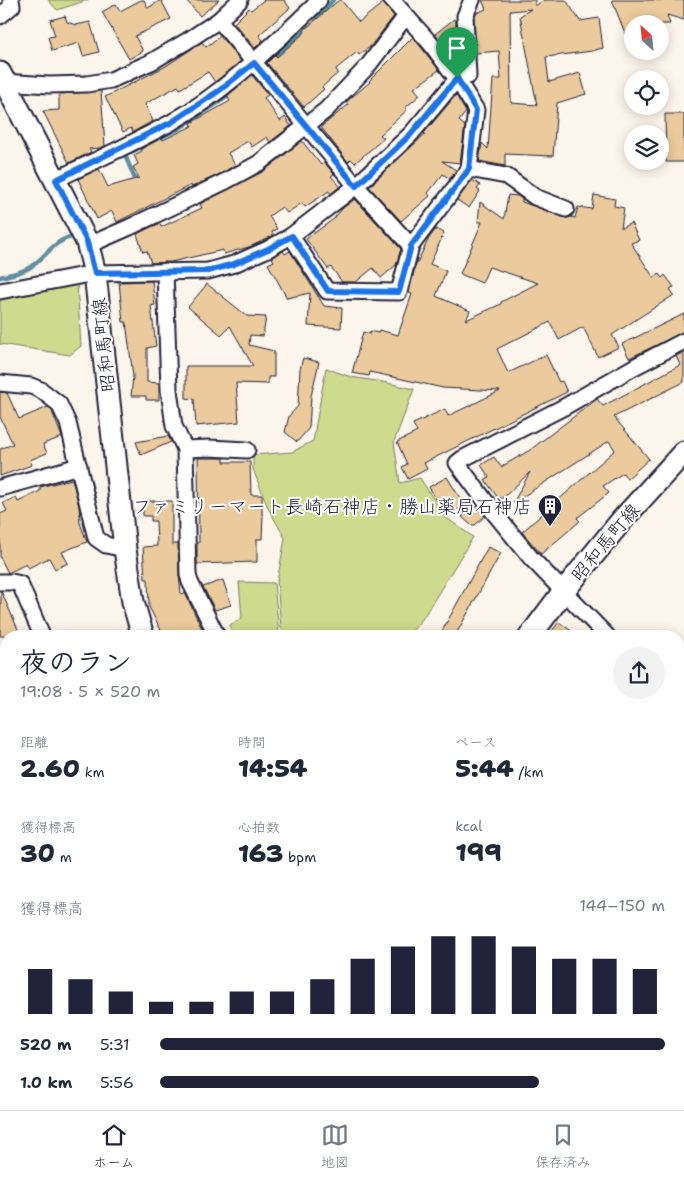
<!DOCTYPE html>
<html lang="ja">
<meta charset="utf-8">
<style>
:root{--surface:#fff;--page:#f2f2f3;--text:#1f2937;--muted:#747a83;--line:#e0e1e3;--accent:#22223b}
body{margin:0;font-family:"Shantell Sans","Klee One",sans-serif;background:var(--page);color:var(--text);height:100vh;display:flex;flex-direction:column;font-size:19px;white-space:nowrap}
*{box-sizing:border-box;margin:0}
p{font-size:16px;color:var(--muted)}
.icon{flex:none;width:28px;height:28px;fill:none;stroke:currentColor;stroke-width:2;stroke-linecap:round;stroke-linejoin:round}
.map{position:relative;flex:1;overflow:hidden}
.drawer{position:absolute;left:0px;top:630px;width:685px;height:480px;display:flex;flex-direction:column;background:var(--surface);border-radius:20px 20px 0 0;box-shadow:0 2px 12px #0003}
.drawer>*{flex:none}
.needle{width:32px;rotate:334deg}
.fabs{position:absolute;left:624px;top:15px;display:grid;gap:10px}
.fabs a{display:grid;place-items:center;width:45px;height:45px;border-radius:50%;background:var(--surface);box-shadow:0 2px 12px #0003;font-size:25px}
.pin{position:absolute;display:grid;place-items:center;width:42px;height:42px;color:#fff;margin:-51px -21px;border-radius:50% 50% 50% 0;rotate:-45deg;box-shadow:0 0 5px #0007}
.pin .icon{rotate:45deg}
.round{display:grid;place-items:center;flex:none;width:52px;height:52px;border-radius:26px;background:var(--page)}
.head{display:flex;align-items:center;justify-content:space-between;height:85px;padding:0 20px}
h1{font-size:28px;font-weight:800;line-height:38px}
.stats{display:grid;grid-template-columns:repeat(3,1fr);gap:8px;height:85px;padding:5px 20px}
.stats div{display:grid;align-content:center}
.stats b{font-size:25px;font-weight:800}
.stats small{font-size:14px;font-weight:400}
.stats p{font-size:14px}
.chart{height:140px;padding:10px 20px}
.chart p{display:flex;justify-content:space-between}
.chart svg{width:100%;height:90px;margin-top:5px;stroke:var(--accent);stroke-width:6}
ul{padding:0 20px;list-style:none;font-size:16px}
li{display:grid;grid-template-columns:80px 60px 1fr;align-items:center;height:38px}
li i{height:12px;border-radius:6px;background:var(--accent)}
.dock{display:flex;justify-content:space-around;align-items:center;height:70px;border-top:1px solid var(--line);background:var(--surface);font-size:14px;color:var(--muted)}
.dock a{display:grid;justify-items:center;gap:2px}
.dock .on{color:var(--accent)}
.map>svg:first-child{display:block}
</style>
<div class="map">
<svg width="684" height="1110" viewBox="0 0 684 1110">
<rect width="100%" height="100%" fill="#fbf5eb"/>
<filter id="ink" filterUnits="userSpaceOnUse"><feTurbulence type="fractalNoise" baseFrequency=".02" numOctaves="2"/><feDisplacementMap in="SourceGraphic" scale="10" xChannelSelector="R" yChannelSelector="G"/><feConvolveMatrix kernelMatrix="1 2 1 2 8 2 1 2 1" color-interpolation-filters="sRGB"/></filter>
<g filter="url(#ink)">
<g fill="#ceda8d" stroke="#787e64">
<path d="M 48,0 L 88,0 L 57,10 Z"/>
<path d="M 77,284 L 81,346 L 70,355 L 0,344 L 0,298 L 36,290 Z"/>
<path d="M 326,368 L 351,377 L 383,382 L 414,389 L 394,442 L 400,483 L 420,478 L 445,517 L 473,537 L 423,618 L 408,636 L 286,636 L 281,628 L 277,582 L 285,538 L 268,508 L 253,469 L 253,455 L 292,452 L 313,441 Z"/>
<path d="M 239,582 L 274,583 L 279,633 L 281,636 L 231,636 L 230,625 L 242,618 Z"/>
</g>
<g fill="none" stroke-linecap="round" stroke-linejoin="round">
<g stroke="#5e8ea0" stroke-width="4.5">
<path d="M 316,20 L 333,0"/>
<path d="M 249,80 L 309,27"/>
<path d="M 137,184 L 125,155 L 178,129 L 231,94"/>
<path d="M 0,277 C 8,275 19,273 27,269 C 44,261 52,241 71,237"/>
</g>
</g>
<g fill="#ebcb9d" stroke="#22223b" fill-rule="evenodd">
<path d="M 141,0 L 144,0 L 148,8 L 161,0 L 171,19 L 135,36 L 143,51 L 129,59 L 102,12 L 116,4 L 120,11 Z"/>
<path d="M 186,0 L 219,0 L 200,16 Z"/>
<path d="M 264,0 L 284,0 L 290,8 L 259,35 L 263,40 L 255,48 L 234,23 L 249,8 L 251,10 Z"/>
<path d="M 339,0 L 341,0 L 359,22 L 383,3 L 394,16 L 370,47 L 359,55 L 357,52 L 336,69 L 338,73 L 322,87 L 324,89 L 304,107 L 267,63 L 275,55 L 277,57 L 305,32 L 304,30 Z"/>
<path d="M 482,0 L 535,0 L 535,6 L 544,0 L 566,0 L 580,21 L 599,18 L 603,48 L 592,51 L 546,57 L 549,82 L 580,73 L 586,94 L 557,103 L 553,156 L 505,154 L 505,166 L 479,161 L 482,143 L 488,149 L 493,79 L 501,79 L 499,51 L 476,53 L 474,18 L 477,13 L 486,9 ZM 531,9 L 520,16 L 537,105 L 511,103 L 510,11 Z"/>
<path d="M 612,0 L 684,0 L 684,20 L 667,15 L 670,24 L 632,24 L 632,51 Z"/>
<path d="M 65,16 L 67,22 L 76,25 L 90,22 L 99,52 L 83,56 L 79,43 L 52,51 L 48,37 L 55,36 L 50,20 Z"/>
<path d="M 454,19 L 456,22 L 457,47 L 449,53 L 435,34 Z"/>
<path d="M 220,36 L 241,61 L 215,82 L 208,72 L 180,89 L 178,86 L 145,104 L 153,121 L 133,132 L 131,128 L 123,132 L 105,97 L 166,66 L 202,42 L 206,47 Z"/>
<path d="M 413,37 L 439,70 L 414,88 L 420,95 L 405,108 L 407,110 L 380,135 L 384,138 L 355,163 L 351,159 L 348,162 L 321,127 L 348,105 L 346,102 L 370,82 L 369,81 Z"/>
<path d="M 252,75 L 268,95 L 264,98 L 280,121 L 285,117 L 291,126 L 270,142 L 267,137 L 252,147 L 248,141 L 228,153 L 235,165 L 222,173 L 192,187 L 191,185 L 117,222 L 112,211 L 97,219 L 78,179 L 99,169 L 108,187 L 139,178 L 133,167 L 138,164 L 134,155 L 142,151 L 141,149 L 162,138 L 163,140 L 192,126 L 191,123 L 230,101 L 227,96 Z"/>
<path d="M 101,91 L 105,146 L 100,148 L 89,149 L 91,152 L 69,163 L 43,111 L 59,110 L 59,94 Z"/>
<path d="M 456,95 L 466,112 L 459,121 L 465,126 L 460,163 L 442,161 L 456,170 L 450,179 L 443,174 L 428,193 L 430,196 L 401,221 L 369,187 L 425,134 L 424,133 Z"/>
<path d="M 665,114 L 684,114 L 684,162 L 666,162 Z"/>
<path d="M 302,141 L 321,165 L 324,162 L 334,174 L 331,176 L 340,186 L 331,194 L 329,191 L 305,207 L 302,203 L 287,213 L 282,207 L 269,216 L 277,229 L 272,232 L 274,235 L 252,246 L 224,254 L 223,250 L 171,262 L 151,263 L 147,251 L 143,252 L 137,234 L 153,226 L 160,224 L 161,227 L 202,208 L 200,204 L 264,171 Z"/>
<path d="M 472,180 L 480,185 L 477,189 L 480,191 L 469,208 L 457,200 Z"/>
<path d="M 508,195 L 518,196 L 522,199 L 522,202 L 567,218 L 571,217 L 575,218 L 578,207 L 592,209 L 594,195 L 615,199 L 614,206 L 624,208 L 621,228 L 631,223 L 639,240 L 631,243 L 654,278 L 659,274 L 662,278 L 665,275 L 674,287 L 670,289 L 674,295 L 612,335 L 619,347 L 598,357 L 583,327 L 559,340 L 550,322 L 497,349 L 508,373 L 546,355 L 559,382 L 562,381 L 567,392 L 424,463 L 427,469 L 408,479 L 402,467 L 407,464 L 397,442 L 417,432 L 413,424 L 445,409 L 448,416 L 500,391 L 443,388 L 370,372 L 369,376 L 352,373 L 363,332 L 370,334 L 370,331 L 378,333 L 379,330 L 398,335 L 412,294 L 409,293 L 415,267 L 429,238 L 436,229 L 444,233 L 430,264 L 446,271 L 436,296 L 470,311 L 466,320 L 501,304 L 501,302 L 538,283 L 489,267 L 482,283 L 460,274 L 482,222 L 478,222 L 480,202 L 504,219 Z"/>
<path d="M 355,199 L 401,249 L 396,265 L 381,278 L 373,268 L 356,282 L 342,282 L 331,267 L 328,269 L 306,239 L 335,218 L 335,217 L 343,208 Z"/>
<path d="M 283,251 L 285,254 L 290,251 L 324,306 L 342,308 L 341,328 L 308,326 L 310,293 L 287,298 L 268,264 L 274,261 L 272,258 Z"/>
<path d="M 152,281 L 155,305 L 151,306 L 156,346 L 147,348 L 147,382 L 159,383 L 159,400 L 146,400 L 146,396 L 131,396 L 133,376 L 126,322 L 123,322 L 119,282 Z"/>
<path d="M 207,284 L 247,316 L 266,317 L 263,336 L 250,335 L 249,345 L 274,351 L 274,377 L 268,377 L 268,384 L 236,383 L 239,422 L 196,426 L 194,399 L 186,398 L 186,366 L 253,366 L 230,326 L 221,335 L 188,307 Z"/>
<path d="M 684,314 L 684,332 L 629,358 L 622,344 Z"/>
<path d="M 684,352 L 684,382 L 614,417 L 649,459 L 627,479 L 623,473 L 603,486 L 609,493 L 577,518 L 580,521 L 541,554 L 522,532 L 615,450 L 609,441 L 513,503 L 530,472 L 503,498 L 498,498 L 485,480 L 489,477 L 481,465 L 494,457 L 501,467 L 530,450 L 597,399 L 603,406 L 680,365 L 676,356 Z"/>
<path d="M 303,358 L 319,362 L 311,396 L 309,428 L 297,442 L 285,432 L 289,416 L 298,406 L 300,369 Z"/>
<path d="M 0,392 L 7,393 L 19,419 L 48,407 L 51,409 L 62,437 L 43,444 L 47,453 L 30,460 L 32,465 L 0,476 L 0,449 L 13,444 L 0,417 Z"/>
<path d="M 168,436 L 171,442 L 141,455 L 136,442 Z"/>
<path d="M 198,458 L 224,458 L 224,462 L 250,462 L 251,495 L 262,495 L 262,515 L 263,515 L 262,539 L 257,539 L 257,562 L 197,564 L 197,543 L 199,543 Z"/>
<path d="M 447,477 L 465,506 L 446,516 L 429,487 Z"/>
<path d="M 72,479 L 79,506 L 80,523 L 87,542 L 62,552 L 68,563 L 55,569 L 49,558 L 28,568 L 26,564 L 8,573 L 0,557 L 0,514 L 7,511 L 3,503 L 16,497 L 18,502 L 40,491 L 40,487 Z"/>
<path d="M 143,501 L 172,501 L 172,544 L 178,544 L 179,575 L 181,594 L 185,593 L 203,631 L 193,636 L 164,636 L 149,607 L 148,579 L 145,579 L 143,547 L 157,546 L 156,521 L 151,521 L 151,516 L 143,516 Z"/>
<path d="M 475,505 L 485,516 L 475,525 L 471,525 L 462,517 Z"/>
<path d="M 488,547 L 501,553 L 455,636 L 452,636 L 442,631 Z"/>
<path d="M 223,580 L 231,605 L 215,610 L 203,587 Z"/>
<path d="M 1,591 L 21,636 L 0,636 Z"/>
<path d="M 559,622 L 578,636 L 548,636 Z"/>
</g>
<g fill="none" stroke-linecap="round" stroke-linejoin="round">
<g stroke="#22223b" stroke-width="19">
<g id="street">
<path d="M 0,16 L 12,6 L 11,0"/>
<path d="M 219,20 L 356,186 L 411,246"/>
<path d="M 4,82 L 49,85 L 87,84 L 111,80 L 151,62 L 187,41 L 219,20 L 240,0"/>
<path d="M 469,169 L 506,176 L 535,197 L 566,209"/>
<path d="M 55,180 C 94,161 134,143 172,122 C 225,92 269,48 313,7 L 319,0"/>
<path d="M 291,236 L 327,291 L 399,292 L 411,246 L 469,169 L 476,110 L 457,79 L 431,44 L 392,0"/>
<path d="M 87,242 L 98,241 L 130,227 L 226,181 L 259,163 L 326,110 L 367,67 L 406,16"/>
<path d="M 165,271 L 169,390 L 174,426 L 185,449 L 209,448 L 247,450"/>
<path d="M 0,291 L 95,273 L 208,271 L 234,264 L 268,249 L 291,236 L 356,186 L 411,134 L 457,79 L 468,76 L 465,16 L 472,0"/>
<path d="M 0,383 L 31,386 L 41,390 L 59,404 L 68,423 L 96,538 L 106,545 L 125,549"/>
<path d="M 185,449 L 188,575 L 190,582 L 217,636"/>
<path d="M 0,488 L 79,466"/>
<path d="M 0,582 L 12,582 L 20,584 L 42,636"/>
<path d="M 607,636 L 531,558 L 495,514 L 457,463 L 462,459 L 566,406 L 634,367 L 684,341"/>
<path d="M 0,691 L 6,708"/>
<path d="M 679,712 L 684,717"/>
<path d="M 0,722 L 6,720"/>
<path d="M 679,815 L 684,810"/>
<path d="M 0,827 L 6,835"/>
<path d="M 0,943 L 6,935"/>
<path d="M 0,1027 L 6,1035"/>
<path d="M 45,1104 L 48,1110"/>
<path d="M 328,1104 L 330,1110"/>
<path d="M 611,1104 L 614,1110"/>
<path d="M 153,1110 L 184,1104"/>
<path d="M 284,1110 L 294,1104"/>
<path d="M 395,1110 L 398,1104"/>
</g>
</g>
<g stroke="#22223b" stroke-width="25">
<g id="secondary">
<path d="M 0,73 L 87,242 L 95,273 L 125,549 L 133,602 L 143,636"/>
<path d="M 530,636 L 563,592 L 622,520 L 684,452"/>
<path d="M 0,1085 L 6,1081"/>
<path d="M 488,1104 L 492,1110"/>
</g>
</g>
<use href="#street" stroke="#fff" stroke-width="15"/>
<use href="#secondary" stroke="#fff" stroke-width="21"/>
</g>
</g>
<g fill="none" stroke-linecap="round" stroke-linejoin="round" filter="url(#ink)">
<g stroke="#fff" stroke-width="10">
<path id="route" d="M 254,63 L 356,186 L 411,134 L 457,78 L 476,110 L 469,169 L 411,246 L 399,292 L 328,291 L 292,236 L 268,249 L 234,264 L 208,271 L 95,273 L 87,242 L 56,180 L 172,122 L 220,90 Z"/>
</g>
<use href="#route" stroke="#1a73e8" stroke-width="6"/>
</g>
<defs>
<g id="building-pin" transform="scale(1.25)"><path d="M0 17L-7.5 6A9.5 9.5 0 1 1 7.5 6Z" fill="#22223b" stroke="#fff"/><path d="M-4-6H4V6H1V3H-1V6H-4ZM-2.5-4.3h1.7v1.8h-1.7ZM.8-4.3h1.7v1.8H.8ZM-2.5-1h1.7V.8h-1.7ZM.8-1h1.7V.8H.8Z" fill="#fff"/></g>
</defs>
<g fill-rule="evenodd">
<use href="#building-pin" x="550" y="506"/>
</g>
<g text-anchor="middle" stroke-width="4" stroke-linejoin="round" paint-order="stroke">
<g font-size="19" fill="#22223b" stroke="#fff">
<text transform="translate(103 345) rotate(-96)" y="7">昭和馬町線</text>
<text transform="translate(605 542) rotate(-50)" y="7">昭和馬町線</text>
</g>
<g font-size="19" fill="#22223b" stroke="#fff" text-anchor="end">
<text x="532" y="513">ファミリーマート長崎石神店・勝山薬局石神店</text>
</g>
</g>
</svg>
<div class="fabs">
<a><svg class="needle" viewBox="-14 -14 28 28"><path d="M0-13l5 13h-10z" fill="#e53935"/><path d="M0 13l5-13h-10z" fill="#747a83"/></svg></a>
<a><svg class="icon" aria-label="locate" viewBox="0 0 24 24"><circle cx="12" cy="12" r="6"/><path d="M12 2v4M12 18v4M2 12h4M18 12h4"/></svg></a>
<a><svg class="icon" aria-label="layers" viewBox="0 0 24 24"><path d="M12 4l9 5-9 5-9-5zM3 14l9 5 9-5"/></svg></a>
</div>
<div class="pin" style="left:457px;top:78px;background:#1e9e55"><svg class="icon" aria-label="arrive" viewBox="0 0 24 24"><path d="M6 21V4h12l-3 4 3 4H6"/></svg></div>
<section class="drawer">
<div class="head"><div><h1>夜のラン</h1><p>19:08 · 5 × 520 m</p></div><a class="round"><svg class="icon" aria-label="share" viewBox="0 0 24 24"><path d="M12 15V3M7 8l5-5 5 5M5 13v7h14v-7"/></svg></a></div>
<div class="stats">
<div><p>距離</p><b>2.60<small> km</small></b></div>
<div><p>時間</p><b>14:54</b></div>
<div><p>ペース</p><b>5:44<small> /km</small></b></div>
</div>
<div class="stats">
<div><p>獲得標高</p><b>30<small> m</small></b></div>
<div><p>心拍数</p><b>163<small> bpm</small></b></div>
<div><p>kcal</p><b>199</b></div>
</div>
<div class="chart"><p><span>獲得標高</span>144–150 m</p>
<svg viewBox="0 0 160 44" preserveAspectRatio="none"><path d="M5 44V22M15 44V27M25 44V33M35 44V38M45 44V38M55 44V33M65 44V33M75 44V27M85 44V17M95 44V11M105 44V6M115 44V6M125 44V11M135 44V17M145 44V17M155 44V22"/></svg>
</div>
<ul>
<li><b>520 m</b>5:31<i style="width:100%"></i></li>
<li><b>1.0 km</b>5:56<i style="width:75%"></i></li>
</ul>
</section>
</div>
<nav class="dock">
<a class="on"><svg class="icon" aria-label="home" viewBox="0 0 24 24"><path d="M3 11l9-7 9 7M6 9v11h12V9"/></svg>ホーム</a>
<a><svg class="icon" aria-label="map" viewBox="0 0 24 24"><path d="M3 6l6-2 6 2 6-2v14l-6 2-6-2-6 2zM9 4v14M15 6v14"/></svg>地図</a>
<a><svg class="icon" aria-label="saved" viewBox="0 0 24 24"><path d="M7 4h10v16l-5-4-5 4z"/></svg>保存済み</a>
</nav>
